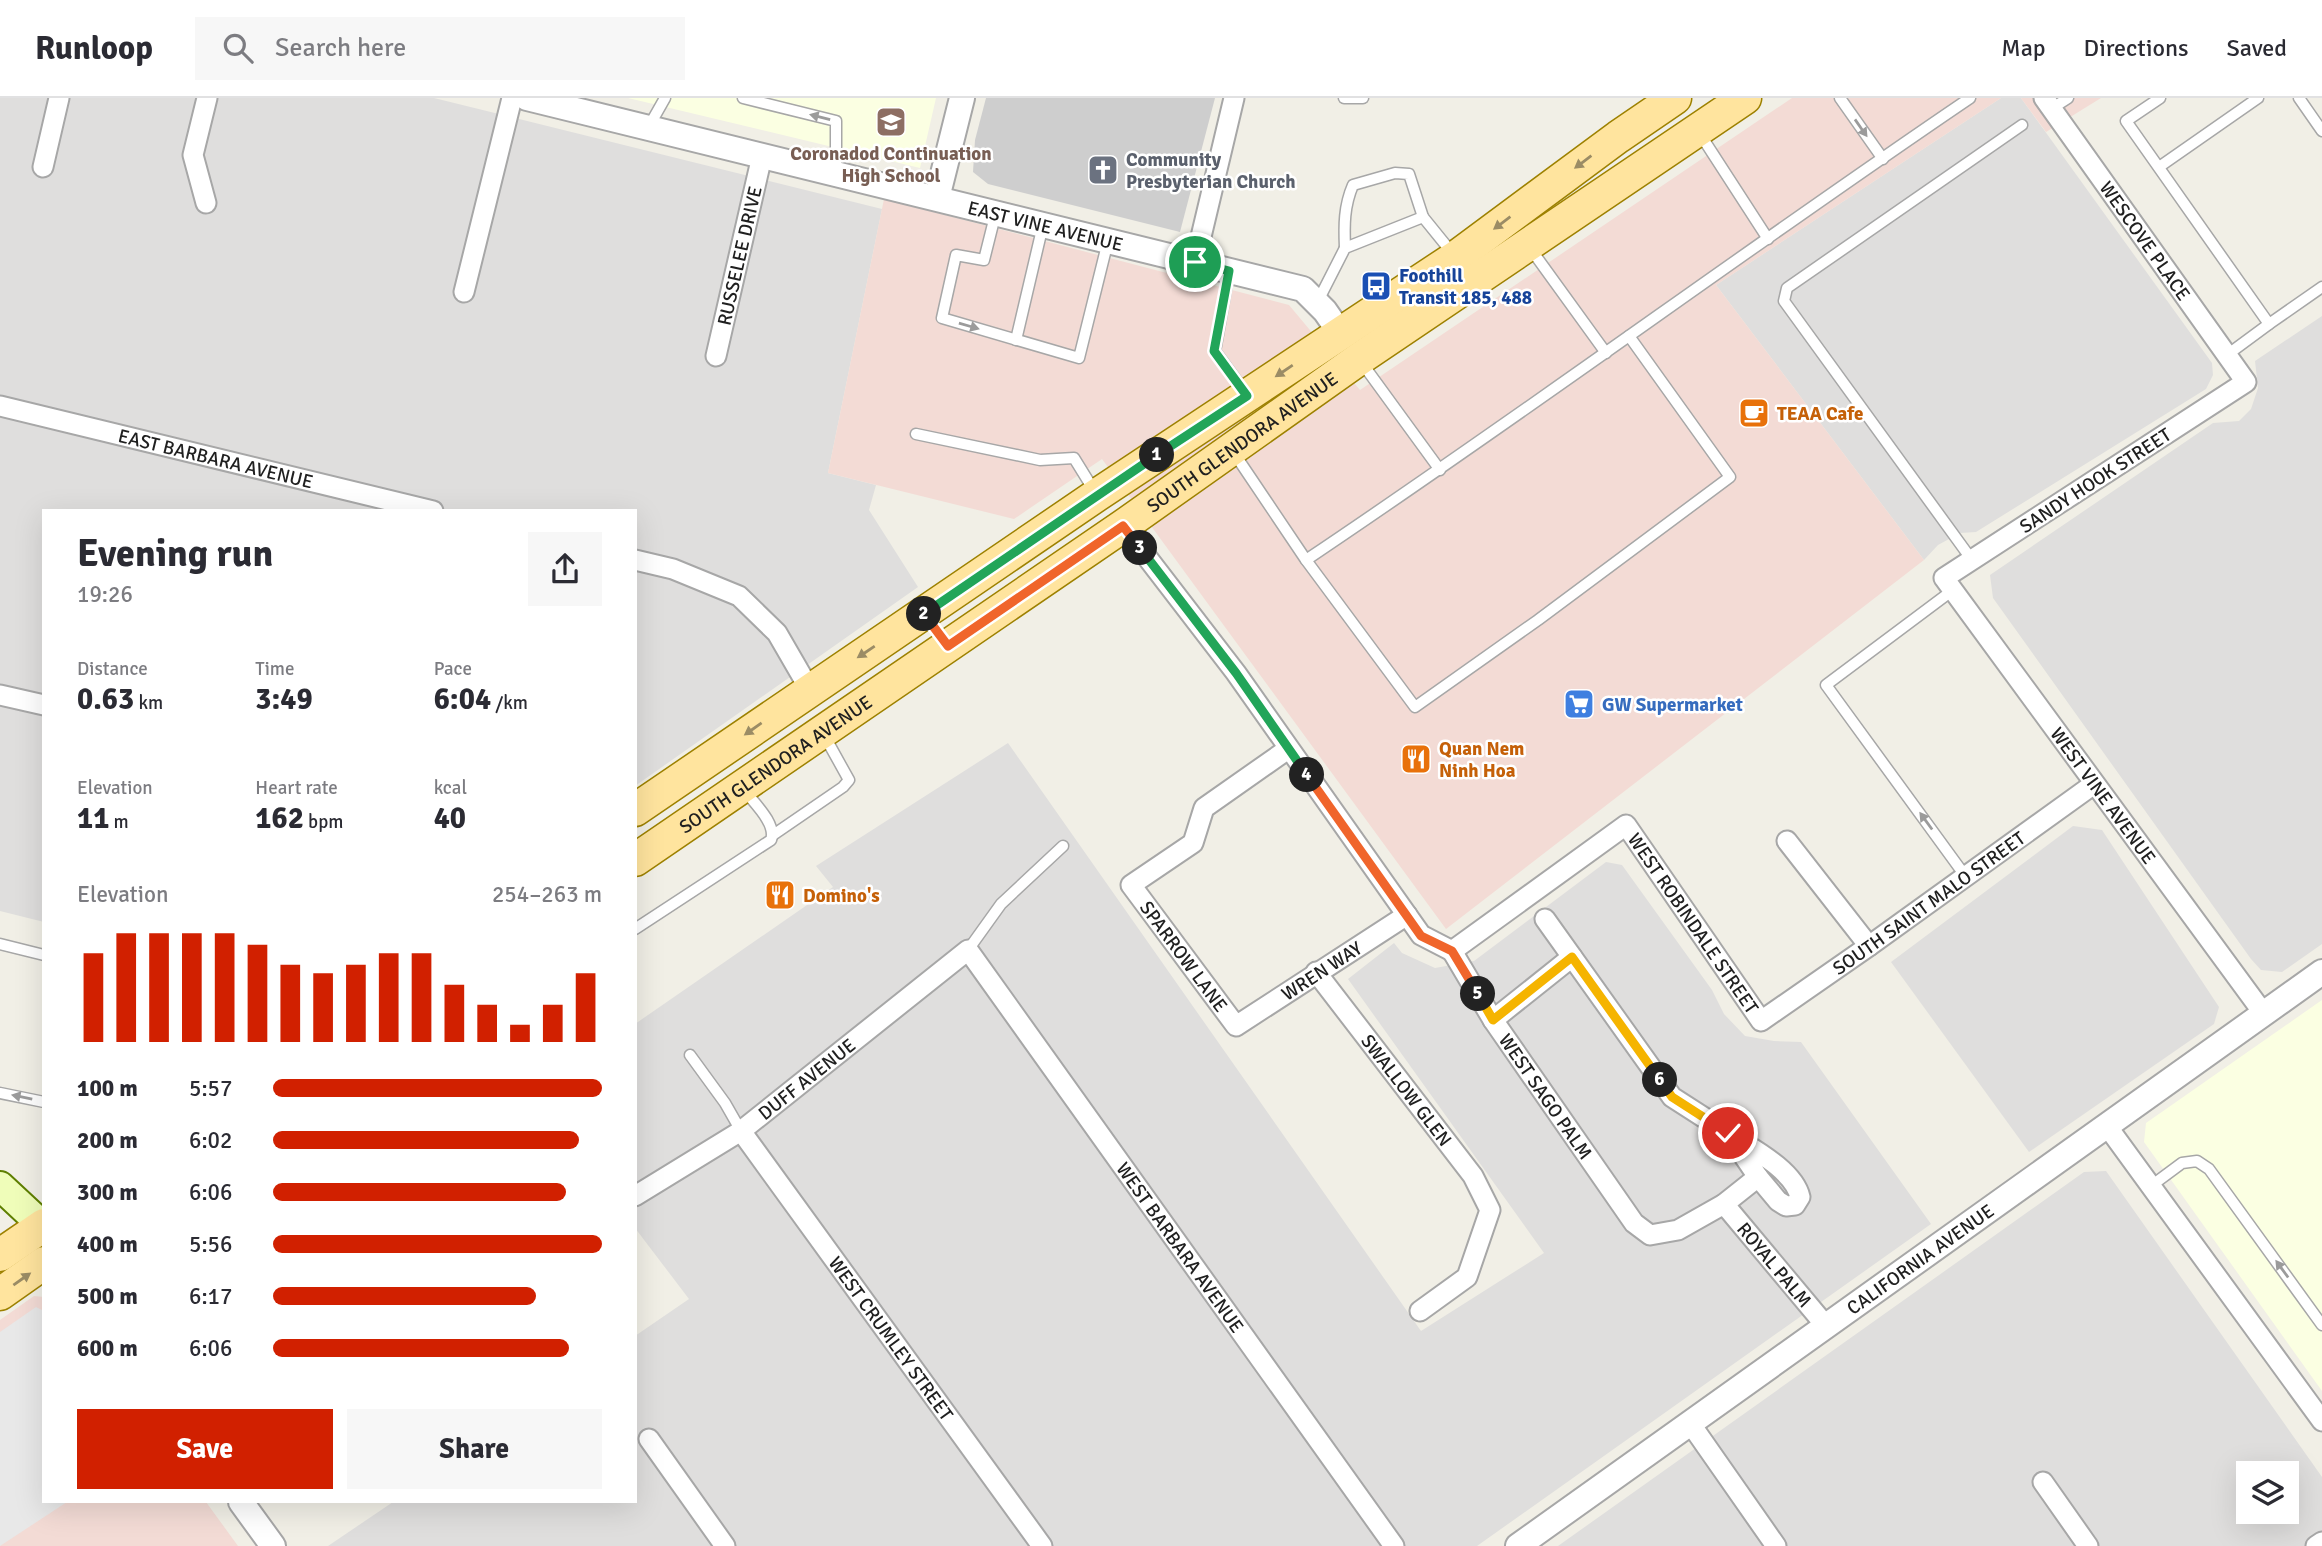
<!DOCTYPE html>
<meta charset="utf-8">
<style>
:root{--surface:#fff;--page:#f7f7f7;--text:#2b2b33;--muted:#7c7c81;--line:#e1e1e2;--accent:#d12000}
body{margin:0;font-family:Signika,sans-serif;background:var(--page);color:var(--text);height:100vh;display:flex;flex-direction:column;font-size:26px;white-space:nowrap}
*{box-sizing:border-box;margin:0}
p{font-size:23px;color:var(--muted)}
.icon{flex:none;width:38px;height:38px;fill:none;stroke:currentColor;stroke-width:2;stroke-linecap:round;stroke-linejoin:round}
.map{position:relative;flex:1;overflow:hidden}
.drawer{position:absolute;left:42px;top:411px;width:595px;height:994px;display:flex;flex-direction:column;background:var(--surface);border-radius:0px;box-shadow:0 7px 28px #0002}
.drawer>*{flex:none}
.tools{position:absolute;left:2236px;top:1363px;display:grid;gap:14px}
.tools a{display:grid;place-items:center;width:63px;height:63px;border-radius:0px;background:var(--surface);box-shadow:0 7px 28px #0002;font-size:35px}
.pin{position:absolute;display:grid;place-items:center;width:60px;height:60px;color:#fff;margin:-30px;border:4px solid #fff;border-radius:50%;box-shadow:0 2px 7px #0007}
.km{position:absolute;width:35px;height:35px;margin:-18px;border-radius:50%;background:#222;color:#fff;font-size:19px;line-height:35px;text-align:center}
.round{display:grid;place-items:center;flex:none;width:74px;height:74px;border-radius:0px;background:var(--page)}
.overview{display:flex;align-items:center;justify-content:space-between;height:119px;padding:0 35px}
h1{font-size:38px;font-weight:800;line-height:52px}
.figures{display:grid;grid-template-columns:repeat(3,1fr);gap:10px;height:119px;padding:7px 35px}
.figures div{display:grid;align-content:center}
.figures b{font-size:30px;font-weight:800}
.figures small{font-size:19px;font-weight:400}
.figures p{font-size:19px}
.chart{height:196px;padding:14px 35px}
.chart p{display:flex;justify-content:space-between}
.chart svg{width:100%;height:126px;margin-top:7px;stroke:var(--accent);stroke-width:6}
.button{display:flex;gap:14px;margin-top:auto;padding:14px 35px}
.button a{flex:1;height:80px;border-radius:0px;background:var(--accent);color:#fff;font-size:28px;font-weight:800;line-height:80px;text-align:center}
.button a+a{background:var(--page);color:var(--text)}
ul{padding:0 35px;list-style:none;font-size:23px}
li{display:grid;grid-template-columns:112px 84px 1fr;align-items:center;height:52px}
li i{height:18px;border-radius:9px;background:var(--accent)}
header{display:flex;align-items:center;gap:42px;box-sizing:border-box;height:98px;padding:0 35px;background:var(--surface);border-bottom:2px solid var(--line)}
header strong{font-size:33px}
nav{display:flex;gap:38px;margin-inline-start:auto;font-size:24px}
.search{width:490px;height:63px;background:var(--page);display:flex;align-items:center;gap:18px;box-sizing:border-box;padding:0 24px;border-radius:0px;color:var(--muted);font-size:26px}
.map>svg:first-child{display:block}
</style>
<header>
<strong>Runloop</strong>
<div class="search"><svg class="icon" aria-label="search" viewBox="0 0 24 24"><circle cx="10" cy="10" r="6"/><path d="M15 15l6 6"/></svg>Search here</div>
<nav><a>Map</a><a>Directions</a><a>Saved</a></nav>
</header>
<div class="map">
<svg width="2322" height="1448" viewBox="0 0 2322 1448">
<rect width="100%" height="100%" fill="#f1efe6"/>
<g fill="#dfdedd" fill-rule="evenodd">
<path d="M 0,0 L 434,0 L 882,111 L 828,375 L 876,387 L 869,412 L 918,489 L 635,688 L 635,413 L 44,413 L 44,824 L 0,813 Z"/>
<path d="M 2001,0 L 2021,0 L 2212,265 L 2213,277 L 2206,291 L 1976,434 L 1960,435 L 1938,447 L 1924,462 L 1716,187 Z"/>
<path d="M 2322,218 L 2322,846 L 2282,874 L 2261,872 L 2251,861 L 1993,500 L 1990,477 L 2213,325 L 2239,323 L 2251,311 L 2258,290 L 2255,263 Z"/>
<path d="M 1008,645 L 1421,1233 L 1544,1155 L 1348,881 L 1394,845 L 1402,855 L 1435,870 L 1474,863 L 1606,764 L 1622,767 L 1712,892 L 1724,916 L 1745,938 L 1774,943 L 1801,944 L 1931,1126 L 1477,1448 L 328,1448 L 393,1404 L 635,1404 L 635,1238 L 689,1201 L 635,1130 L 635,926 L 833,789 L 816,768 Z"/>
<path d="M 2073,728 L 2102,732 L 2219,909 L 2214,926 L 2029,1054 L 1891,864 Z"/>
<path d="M 2106,1073 L 2322,1379 L 2322,1448 L 1558,1448 L 2084,1074 ZM 2249,1376 L 2287,1376 L 2287,1414 L 2249,1414 Z"/>
</g>
<g fill="#f3dbd5">
<path d="M 1792,0 L 2001,0 L 1716,187 L 1924,462 L 1446,831 L 1102,361 L 1014,421 L 828,375 L 884,101 L 1289,207 L 1360,292 Z"/>
<path d="M 2021,0 L 2101,0 L 2046,34 Z"/>
<path d="M 34,1198 L 44,1199 L 44,1404 L 206,1404 L 238,1448 L 0,1448 L 0,1222 Z"/>
</g>
<g fill="#fbffe2">
<path d="M 628,0 L 936,0 L 920,70 Z"/>
<path d="M 2322,902 L 2322,1293 L 2144,1044 L 2146,1025 Z"/>
</g>
<path fill="#cecece" d="M 986,0 L 1215,0 L 1180,134 L 988,86 L 973,74 L 975,42 Z"/>
<path fill="#e8e8e8" d="M 36,1209 L 44,1213 L 44,1404 L 67,1404 L 0,1448 L 0,1234 Z"/>
<g fill="none" stroke-linecap="round" stroke-linejoin="round">
<g stroke="#a7a7a7" stroke-width="13">
<g id="service">
<path d="M 743,0 L 836,23 L 836,75"/>
<path d="M 1344,0 L 1363,0"/>
<path d="M 1840,0 L 1883,61"/>
<path d="M 2160,0 L 2126,23 L 2269,226 L 2322,189"/>
<path d="M 2299,0 L 2322,33"/>
<path d="M 2051,11 L 2068,0"/>
<path d="M 648,30 L 665,0"/>
<path d="M 1700,36 L 1768,141"/>
<path d="M 2159,69 L 2258,0"/>
<path d="M 996,114 L 984,162 L 956,157 L 942,220 L 1079,260 L 1108,143"/>
<path d="M 1345,150 C 1344,127 1344,108 1353,87 L 1395,75 L 1409,76 L 1423,119"/>
<path d="M 1530,150 L 1606,255"/>
<path d="M 1229,174 L 1215,253 L 1245,294"/>
<path d="M 1318,203 L 1345,150 L 1423,119 L 1453,156"/>
<path d="M 1016,242 L 1043,127"/>
<path d="M 2227,257 L 2269,226"/>
<path d="M 1362,265 L 1440,372"/>
<path d="M 916,336 L 1040,362 L 1074,360 L 1095,394"/>
<path d="M 1234,355 L 1306,462 L 1415,609 L 1538,522 L 1730,379 L 1629,238"/>
<path d="M 1306,462 C 1530,312 1747,151 1970,0"/>
<path d="M 1972,462 L 1784,203 L 1787,190 L 2022,27"/>
<path d="M 1953,492 L 1826,587 L 1966,779"/>
<path d="M 773,737 L 843,689 L 849,682 L 824,637"/>
<path d="M 635,831 L 771,742 C 777,726 754,705 745,693"/>
<path d="M 0,846 L 44,857"/>
<path d="M 968,852 L 1001,806 L 1063,748"/>
<path d="M 690,957 L 725,1005 L 741,1033"/>
<path d="M 0,995 L 44,1004"/>
<path d="M 2151,1088 L 2182,1065 L 2197,1063 L 2209,1071 L 2322,1227"/>
</g>
</g>
<g stroke="#a7a7a7" stroke-width="23">
<g id="minor">
<path id="s1" d="M 2044,0 L 2246,284 L 1944,480 L 2264,916"/>
<path d="M 43,69 L 59,0"/>
<path d="M 206,105 L 193,57 L 207,0"/>
<path d="M 1195,164 L 1234,0"/>
<path d="M 464,194 L 512,0"/>
<path id="s2" d="M 716,258 L 762,58"/>
<path id="s3" d="M 0,308 L 433,413"/>
<path d="M 1123,428 L 1236,575 L 1421,837 L 1452,853"/>
<path d="M 635,462 L 673,471 L 739,498 L 777,535 L 810,592"/>
<path d="M 0,597 L 44,607"/>
<path id="s4" d="M 1288,651 L 1204,710 L 1193,745 L 1131,787 L 1236,928 L 1407,817"/>
<path d="M 1787,743 L 1869,848"/>
<path d="M 1545,821 L 1672,999 L 1728,1035 L 1758,1079 L 1778,1103 L 1786,1108 L 1795,1107 L 1800,1099 C 1794,1072 1751,1050 1728,1035"/>
<path id="s5" d="M 1452,853 L 1626,727 L 1761,923 L 1869,848 L 2094,686"/>
<path id="s6" d="M 1452,853 L 1493,922 L 1634,1125 L 1650,1137 L 1678,1132 L 1724,1106 L 1758,1079"/>
<path id="s7" d="M 1316,874 L 1473,1078 L 1490,1112 L 1467,1179 L 1420,1213"/>
<path d="M 1493,922 L 1572,859"/>
<path d="M 2107,1028 L 2322,1323"/>
<path id="s8" d="M 741,1033 L 1042,1448"/>
<path id="s9" d="M 635,1098 L 741,1033 L 968,852 L 1394,1448"/>
<path id="s10" d="M 1724,1106 L 1826,1228"/>
<path d="M 1690,1325 L 1776,1448"/>
<path d="M 649,1341 L 725,1448"/>
<path d="M 2043,1384 L 2088,1448"/>
<path d="M 2316,1448 L 2322,1444"/>
</g>
</g>
<g stroke="#a7a7a7" stroke-width="28">
<g id="tertiary">
<path id="s11" d="M 527,0 L 1303,191 L 1325,213 L 1341,236"/>
<path d="M 937,100 L 962,0"/>
<path d="M 241,1404 L 273,1448"/>
<path id="s12" d="M 1518,1448 L 2322,874"/>
</g>
</g>
<g stroke="#5e7f00" stroke-width="32">
<path id="secondary" d="M 0,1088 L 43,1128"/>
</g>
<g stroke="#9d8100" stroke-width="35">
<g id="primary">
<path d="M 635,712 L 1097,397 L 1456,159 L 1618,39 L 1675,0"/>
<path id="s13" d="M 635,762 L 1123,428 L 1359,261 L 1745,0"/>
<path d="M 0,1157 L 44,1127"/>
<path d="M 0,1196 L 44,1165"/>
</g>
</g>
<use href="#service" stroke="#fff" stroke-width="10"/>
<use href="#minor" stroke="#fff" stroke-width="19"/>
<use href="#tertiary" stroke="#fff" stroke-width="24"/>
<use href="#secondary" stroke="#effdb9" stroke-width="28"/>
<use href="#primary" stroke="#ffe49e" stroke-width="32"/>
</g>
<defs><path id="oneway-solid" d="M-6-.8H1V-3.2L6.5 0L1 3.2V.8H-6Z" transform="scale(1.75)"/></defs>
<g fill="#9b9b9b">
<use href="#oneway-solid" transform="translate(820 19) rotate(-166)"/>
<use href="#oneway-solid" transform="translate(1861 30) rotate(55)"/>
<use href="#oneway-solid" transform="translate(969 228) rotate(16)"/>
<use href="#oneway-solid" transform="translate(1926 723) rotate(-126)"/>
<use href="#oneway-solid" transform="translate(22 999) rotate(-168)"/>
<use href="#oneway-solid" transform="translate(2282 1171) rotate(-126)"/>
</g>
<g fill="#9b8c65">
<use href="#oneway-solid" transform="translate(1583 64) rotate(143)"/>
<use href="#oneway-solid" transform="translate(1502 125) rotate(143)"/>
<use href="#oneway-solid" transform="translate(1284 273) rotate(146)"/>
<use href="#oneway-solid" transform="translate(866 554) rotate(146)"/>
<use href="#oneway-solid" transform="translate(753 631) rotate(145)"/>
<use href="#oneway-solid" transform="translate(22 1181) rotate(-35)"/>
</g>
<g fill="none" stroke-linecap="round" stroke-linejoin="round">
<g stroke="#fff" stroke-width="14">
<path id="split-1" d="M 1157,357 L 1247,298 L 1214,253 L 1229,173 L 1195,164"/>
</g>
<g stroke="#fff" stroke-width="14">
<path id="split-2" d="M 924,516 L 1157,357"/>
</g>
<g stroke="#fff" stroke-width="14">
<path id="split-3" d="M 924,516 L 948,548 L 1123,428 L 1140,450"/>
</g>
<g stroke="#fff" stroke-width="14">
<path id="split-4" d="M 1140,450 L 1236,575 L 1307,677"/>
</g>
<g stroke="#fff" stroke-width="14">
<path id="split-5" d="M 1307,677 L 1421,838 L 1452,853 L 1478,896"/>
</g>
<g stroke="#fff" stroke-width="14">
<path id="split-6" d="M 1478,896 L 1493,922 L 1572,859 L 1660,982"/>
</g>
<g stroke="#fff" stroke-width="14">
<path id="split-7" d="M 1660,982 L 1672,999 L 1728,1035"/>
</g>
<use href="#split-1" stroke="#22a559" stroke-width="9"/>
<use href="#split-2" stroke="#22a559" stroke-width="9"/>
<use href="#split-3" stroke="#f0652b" stroke-width="9"/>
<use href="#split-4" stroke="#22a559" stroke-width="9"/>
<use href="#split-5" stroke="#f0652b" stroke-width="9"/>
<use href="#split-6" stroke="#f5b400" stroke-width="9"/>
<use href="#split-7" stroke="#f5b400" stroke-width="9"/>
</g>
<defs>
<g id="school-square" transform="scale(1.575)"><rect x="-9" y="-9" width="18" height="18" rx="4" fill="#8d6e63" stroke="#fff"/><path d="M0-5L7-2L0 1L-7-2ZM-4 1L0 2.5L4 1V4Q0 6-4 4Z" fill="#fff"/></g>
<g id="church-square" transform="scale(1.575)"><rect x="-9" y="-9" width="18" height="18" rx="4" fill="#6b7280" stroke="#fff"/><path d="M-1.2-6h2.4v3.5h3.3v2.4h-3.3V6h-2.4V-.1h-3.3v-2.4h3.3Z" fill="#fff"/></g>
<g id="bus-square" transform="scale(1.575)"><rect x="-9" y="-9" width="18" height="18" rx="4" fill="#1a4fb4" stroke="#fff"/><path d="M-5-6H5V4H4V6H2V4H-2V6H-4V4H-5ZM-3.5-4V0h7V-4ZM-3.5 1.2v1.5H-2V1.2ZM2 1.2v1.5H3.5V1.2Z" fill="#fff"/></g>
<g id="cafe-square" transform="scale(1.575)"><rect x="-9" y="-9" width="18" height="18" rx="4" fill="#e8710a" stroke="#fff"/><path d="M-5.5-4.5H6V0H3Q3 3.5 0 3.5H-2.5Q-5.5 3.5-5.5 0ZM3-3.2v2h1.7v-2ZM-6 4.5H4V6H-6Z" fill="#fff"/></g>
<g id="supermarket-square" transform="scale(1.575)"><rect x="-9" y="-9" width="18" height="18" rx="4" fill="#3f7fe0" stroke="#fff"/><path d="M-6-5.5h2.5l.6 2H6L4.5 2H-2.5L-4.4-4H-6ZM-1.5 3.2a1.3 1.3 0 1 0 .1 0ZM3 3.2a1.3 1.3 0 1 0 .1 0Z" fill="#fff"/></g>
<g id="restaurant-square" transform="scale(1.575)"><rect x="-9" y="-9" width="18" height="18" rx="4" fill="#e8710a" stroke="#fff"/><path d="M-5-6h1v4h1v-4h1v4h1v-4h1v5L-1.5 .5V6h-2V.5L-5-1ZM5-6V6H3V1.5H1.5Q1.5-4 5-6Z" fill="#fff"/></g>
</defs>
<g fill-rule="evenodd">
<use href="#school-square" x="891" y="24"/>
<use href="#church-square" x="1103" y="72"/>
<use href="#bus-square" x="1376" y="188"/>
<use href="#cafe-square" x="1754" y="315"/>
<use href="#supermarket-square" x="1579" y="606"/>
<use href="#restaurant-square" x="1416" y="661"/>
<use href="#restaurant-square" x="780" y="797"/>
</g>
<g text-anchor="middle" stroke-width="5" stroke-linejoin="round" paint-order="stroke">
<g font-size="19" font-weight="bold" fill="#785e54" stroke="#fff">
<text x="891" y="62">Coronadod Continuation<tspan x="891" dy="22">High School</tspan></text>
</g>
<g font-size="19" font-weight="bold" fill="#5b616d" stroke="#fff" text-anchor="start">
<text x="1126" y="68">Community<tspan x="1126" dy="22">Presbyterian Church</tspan></text>
</g>
<g font-size="19" fill="#202020" stroke="#fff">
<text dy="7" stroke="none"><textPath href="#s11" startOffset="534">EAST VINE AVENUE</textPath></text>
<text dy="7" stroke="none"><textPath href="#s1" startOffset="175">WESCOVE PLACE</textPath></text>
<text dy="7" stroke="none"><textPath href="#s2" startOffset="103">RUSSELEE DRIVE</textPath></text>
<text dy="7" stroke="none"><textPath href="#s13" startOffset="737">SOUTH GLENDORA AVENUE</textPath></text>
<text dy="7" stroke="none"><textPath href="#s3" startOffset="222">EAST BARBARA AVENUE</textPath></text>
<text transform="translate(2095 382) rotate(-33)" y="7">SANDY HOOK STREET</text>
<text dy="7" stroke="none"><textPath href="#s13" startOffset="170">SOUTH GLENDORA AVENUE</textPath></text>
<text dy="7" stroke="none"><textPath href="#s1" startOffset="978">WEST VINE AVENUE</textPath></text>
<text dy="7" stroke="none"><textPath href="#s5" startOffset="658">SOUTH SAINT MALO STREET</textPath></text>
<text dy="7" stroke="none"><textPath href="#s5" startOffset="334">WEST ROBINDALE STREET</textPath></text>
<text dy="7" stroke="none"><textPath href="#s4" startOffset="303">SPARROW LANE</textPath></text>
<text dy="7" stroke="none"><textPath href="#s4" startOffset="492">WREN WAY</textPath></text>
<text dy="7" stroke="none"><textPath href="#s9" startOffset="208">DUFF AVENUE</textPath></text>
<text dy="7" stroke="none"><textPath href="#s7" startOffset="149">SWALLOW GLEN</textPath></text>
<text dy="7" stroke="none"><textPath href="#s6" startOffset="173">WEST SAGO PALM</textPath></text>
<text dy="7" stroke="none"><textPath href="#s9" startOffset="780">WEST BARBARA AVENUE</textPath></text>
<text dy="7" stroke="none"><textPath href="#s12" startOffset="494">CALIFORNIA AVENUE</textPath></text>
<text dy="7" stroke="none"><textPath href="#s10" startOffset="79">ROYAL PALM</textPath></text>
<text dy="7" stroke="none"><textPath href="#s8" startOffset="256">WEST CRUMLEY STREET</textPath></text>
</g>
<g font-size="19" font-weight="bold" fill="#164399" stroke="#fff" text-anchor="start">
<text x="1399" y="184">Foothill<tspan x="1399" dy="22">Transit 185, 488</tspan></text>
</g>
<g font-size="19" font-weight="bold" fill="#c56008" stroke="#fff" text-anchor="start">
<text x="1777" y="322">TEAA Cafe</text>
<text x="1439" y="657">Quan Nem<tspan x="1439" dy="22">Ninh Hoa</tspan></text>
<text x="803" y="804">Domino's</text>
</g>
<g font-size="19" font-weight="bold" fill="#366cbe" stroke="#fff" text-anchor="start">
<text x="1602" y="613">GW Supermarket</text>
</g>
</g>
</svg>
<div class="tools">
<a><svg class="icon" aria-label="layers" viewBox="0 0 24 24"><path d="M12 4l9 5-9 5-9-5zM3 14l9 5 9-5"/></svg></a>
</div>
<div class="pin" style="left:1195px;top:164px;background:#1e9e55"><svg class="icon" aria-label="arrive" viewBox="0 0 24 24"><path d="M6 21V4h12l-3 4 3 4H6"/></svg></div>
<div class="pin" style="left:1728px;top:1035px;background:#d93025"><svg class="icon" aria-label="check" viewBox="0 0 24 24"><path d="M5 12l5 5 9-10"/></svg></div>
<b class="km" style="left:1157px;top:357px">1</b>
<b class="km" style="left:924px;top:516px">2</b>
<b class="km" style="left:1140px;top:450px">3</b>
<b class="km" style="left:1307px;top:677px">4</b>
<b class="km" style="left:1478px;top:896px">5</b>
<b class="km" style="left:1660px;top:982px">6</b>
<section class="drawer">
<div class="overview"><div><h1>Evening run</h1><p>19:26</p></div><a class="round"><svg class="icon" aria-label="share" viewBox="0 0 24 24"><path d="M12 15V3M7 8l5-5 5 5M5 13v7h14v-7"/></svg></a></div>
<div class="figures">
<div><p>Distance</p><b>0.63<small> km</small></b></div>
<div><p>Time</p><b>3:49</b></div>
<div><p>Pace</p><b>6:04<small> /km</small></b></div>
</div>
<div class="figures">
<div><p>Elevation</p><b>11<small> m</small></b></div>
<div><p>Heart rate</p><b>162<small> bpm</small></b></div>
<div><p>kcal</p><b>40</b></div>
</div>
<div class="chart"><p><span>Elevation</span>254–263 m</p>
<svg viewBox="0 0 160 44" preserveAspectRatio="none"><path d="M5 44V13M15 44V6M25 44V6M35 44V6M45 44V6M55 44V10M65 44V17M75 44V20M85 44V17M95 44V13M105 44V13M115 44V24M125 44V31M135 44V38M145 44V31M155 44V20"/></svg>
</div>
<ul>
<li><b>100 m</b>5:57<i style="width:100%"></i></li>
<li><b>200 m</b>6:02<i style="width:93%"></i></li>
<li><b>300 m</b>6:06<i style="width:89%"></i></li>
<li><b>400 m</b>5:56<i style="width:100%"></i></li>
<li><b>500 m</b>6:17<i style="width:80%"></i></li>
<li><b>600 m</b>6:06<i style="width:90%"></i></li>
</ul>
<div class="button"><a>Save</a><a>Share</a></div>
</section>
</div>
